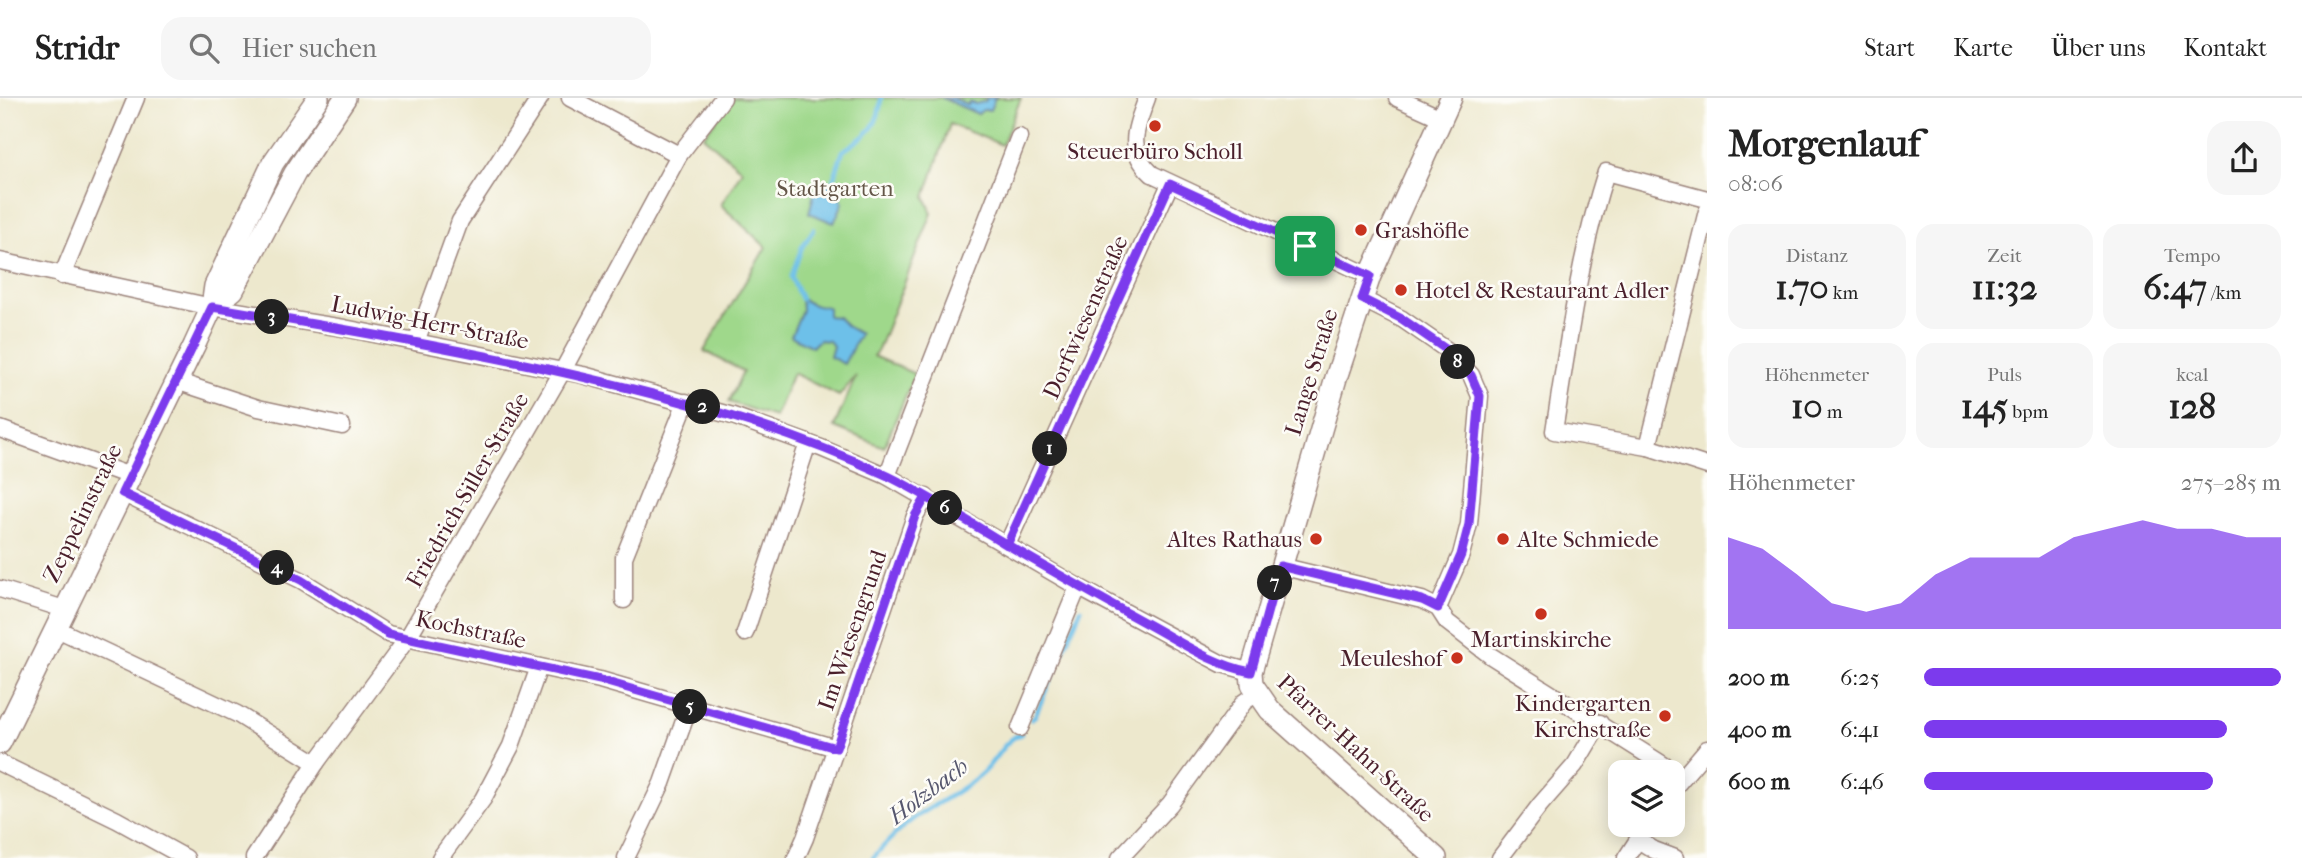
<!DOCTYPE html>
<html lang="de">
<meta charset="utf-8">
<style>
:root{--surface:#fff;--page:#f6f6f6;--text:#222;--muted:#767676;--line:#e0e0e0;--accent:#7c3aed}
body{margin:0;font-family:"IM FELL French Canon",serif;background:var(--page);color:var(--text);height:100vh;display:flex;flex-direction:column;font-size:26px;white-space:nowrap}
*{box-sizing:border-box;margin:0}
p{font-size:23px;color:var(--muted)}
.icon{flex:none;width:38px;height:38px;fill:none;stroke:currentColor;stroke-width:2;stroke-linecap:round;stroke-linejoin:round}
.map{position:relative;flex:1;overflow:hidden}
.side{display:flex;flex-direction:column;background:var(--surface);width:595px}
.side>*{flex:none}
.buttons{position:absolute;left:1608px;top:662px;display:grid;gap:14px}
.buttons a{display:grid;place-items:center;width:77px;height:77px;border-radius:14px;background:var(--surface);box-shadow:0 4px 18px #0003;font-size:35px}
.pin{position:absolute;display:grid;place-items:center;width:60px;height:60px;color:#fff;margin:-30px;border-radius:14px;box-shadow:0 4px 10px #0006}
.km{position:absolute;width:35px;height:35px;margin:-18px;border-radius:50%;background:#222;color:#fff;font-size:19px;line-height:35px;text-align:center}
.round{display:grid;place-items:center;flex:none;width:74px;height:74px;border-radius:21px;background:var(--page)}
.summary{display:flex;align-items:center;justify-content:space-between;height:119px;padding:0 21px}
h1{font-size:38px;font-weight:700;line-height:52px}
.stats{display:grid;grid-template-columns:repeat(3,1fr);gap:10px;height:119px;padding:7px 21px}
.stats div{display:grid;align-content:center;border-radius:18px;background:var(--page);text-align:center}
.stats b{font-size:35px;font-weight:700}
.stats small{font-size:19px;font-weight:400}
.stats p{font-size:19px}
.chart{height:196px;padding:14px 21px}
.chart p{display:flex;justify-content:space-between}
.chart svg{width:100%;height:126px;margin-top:7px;fill:var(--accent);opacity:.7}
ul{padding:0 21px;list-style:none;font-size:23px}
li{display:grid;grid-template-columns:112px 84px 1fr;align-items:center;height:52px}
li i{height:18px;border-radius:9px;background:var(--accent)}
header{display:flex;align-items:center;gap:42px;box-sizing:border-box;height:98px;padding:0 35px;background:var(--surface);border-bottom:2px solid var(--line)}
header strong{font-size:33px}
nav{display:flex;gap:38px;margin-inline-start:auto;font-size:24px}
.search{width:490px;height:63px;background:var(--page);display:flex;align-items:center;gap:18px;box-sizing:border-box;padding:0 24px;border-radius:21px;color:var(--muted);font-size:26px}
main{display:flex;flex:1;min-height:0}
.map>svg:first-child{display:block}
</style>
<header>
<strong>Stridr</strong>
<div class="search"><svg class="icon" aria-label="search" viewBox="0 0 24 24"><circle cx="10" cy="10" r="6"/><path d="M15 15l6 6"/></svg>Hier suchen</div>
<nav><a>Start</a><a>Karte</a><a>Über uns</a><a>Kontakt</a></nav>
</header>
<main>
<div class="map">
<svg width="1707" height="760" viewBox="0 0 1707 760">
<rect width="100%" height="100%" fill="#fdfcf7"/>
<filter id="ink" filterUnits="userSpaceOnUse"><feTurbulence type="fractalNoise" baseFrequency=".0143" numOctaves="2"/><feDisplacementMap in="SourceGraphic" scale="14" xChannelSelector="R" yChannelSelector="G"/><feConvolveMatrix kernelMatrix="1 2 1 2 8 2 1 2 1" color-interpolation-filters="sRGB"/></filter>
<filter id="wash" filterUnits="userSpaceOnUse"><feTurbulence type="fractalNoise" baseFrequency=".00686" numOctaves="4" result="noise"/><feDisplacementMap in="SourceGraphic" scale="28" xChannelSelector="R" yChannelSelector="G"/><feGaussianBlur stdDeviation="1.57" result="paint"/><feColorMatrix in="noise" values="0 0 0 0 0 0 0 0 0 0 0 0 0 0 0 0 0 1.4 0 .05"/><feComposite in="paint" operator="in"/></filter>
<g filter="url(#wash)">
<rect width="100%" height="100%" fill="#ede8cd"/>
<path fill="#9fd88b" stroke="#747c5b" stroke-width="2" d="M 734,0 L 1021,0 L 1002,47 L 950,26 L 925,99 L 932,115 L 878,252 L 873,258 L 915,276 L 884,349 L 834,329 L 856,278 L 839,298 L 793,275 L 775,319 L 729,304 L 743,273 L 704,253 L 766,149 L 721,107 L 742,72 L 703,38 Z"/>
<g fill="#6dc0e9" stroke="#5c708a" stroke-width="2">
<path d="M 942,0 L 952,0 L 968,7 L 969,4 L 976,6 L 985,3 L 987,0 L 995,0 L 990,12 L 983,12 L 978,16 Z"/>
<path d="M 829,86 L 834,88 L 843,105 L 834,125 L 809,115 L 815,92 Z"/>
<path d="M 801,201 L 814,207 L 828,209 L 828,218 L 838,219 L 846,228 L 860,236 L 844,266 L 830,259 L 833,248 L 829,243 L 819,242 L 812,249 L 791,238 L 802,212 Z"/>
</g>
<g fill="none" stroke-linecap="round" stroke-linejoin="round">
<g stroke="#6dc0e9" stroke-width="4.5">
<path d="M 832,86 L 843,53 C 866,37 879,31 881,0"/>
<path d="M 801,201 L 791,179 L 802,149 L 814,131"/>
<path d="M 1031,621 L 1035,618 L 1081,511"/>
<path d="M 873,760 C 886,745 900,730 916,719 C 938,704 960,694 980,677 C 995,665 1003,642 1021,636"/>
</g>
</g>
</g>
<g filter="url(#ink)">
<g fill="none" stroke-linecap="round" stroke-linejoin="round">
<g stroke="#9c847c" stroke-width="19">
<g id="street">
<path d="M 570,0 L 679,57"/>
<path d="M 1147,0 C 1136,30 1125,51 1152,76 L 1370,178"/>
<path d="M 1397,0 L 1441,20"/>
<path d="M 1707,101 L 1606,74 C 1579,158 1568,247 1554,333 L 1648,349 L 1707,368"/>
<path d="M 0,163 L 212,209 L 344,230 L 583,277 L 733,318 L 821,350 L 887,378 L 1078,489 L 1222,566 L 1251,574"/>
<path d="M 62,178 L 136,0"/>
<path d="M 1362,201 L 1402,221 L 1447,252 L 1471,277 L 1480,298 L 1469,426 L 1461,457 L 1438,510"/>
<path d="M 416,244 L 460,123 L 540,0"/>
<path d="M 176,283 L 258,310 L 342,328"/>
<path d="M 0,331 L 130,378"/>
<path d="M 1648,349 L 1707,113"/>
<path d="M 887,378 L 1019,39"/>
<path d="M 122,395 L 301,482 L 388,536 L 600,582 L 836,650"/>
<path d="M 1007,447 L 1170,86"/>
<path d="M 1280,468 L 1422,502 L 1438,510 L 1447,524 L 1491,558 L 1681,678"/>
<path d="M 0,491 L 64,511"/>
<path d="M 624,502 L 624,459 L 686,304"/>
<path d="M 55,530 L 237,616 L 316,665"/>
<path d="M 745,535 L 808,345"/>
<path d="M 1020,630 L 1078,489"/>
<path d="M 0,665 L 117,722 L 186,760"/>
<path d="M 1673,691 L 1707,651"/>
<path d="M 1638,742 L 1654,752 L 1675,760"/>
<path d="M 254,760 L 316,665 L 407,541 L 562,274 L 679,57 L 723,0"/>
<path d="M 440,760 L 483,701 L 511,648 L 539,569"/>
<path d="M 626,760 L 662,685 L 689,609"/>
<path d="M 796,760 L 805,740 L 915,418 L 926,399"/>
<path d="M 1120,760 L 1170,706 L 1244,604 L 1257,595"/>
<path d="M 1500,760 L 1540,707 L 1575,667 L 1600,625"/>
<path d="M 1626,760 L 1648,726"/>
</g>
</g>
<g stroke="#9c847c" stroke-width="24">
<g id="secondary">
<path d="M 212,209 L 233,192 L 295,75 L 345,0"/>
<path d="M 0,645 L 194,248 L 212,209 L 215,188 L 273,65 L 318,0"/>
<path d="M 1436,760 L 1270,612 L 1252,586 L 1251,574 L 1336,280 L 1370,178 L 1451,0"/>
</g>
</g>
<use href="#street" stroke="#fff" stroke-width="16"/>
<use href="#secondary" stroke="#fff" stroke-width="21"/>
</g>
</g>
<g fill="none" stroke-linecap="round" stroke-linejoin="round" filter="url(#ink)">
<g stroke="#fff" stroke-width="14">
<path id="route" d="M 1305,148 L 1170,86 L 1007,447 C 968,423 929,398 888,378 C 784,329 672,299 561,274 C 445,248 329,228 212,209 L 122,395 L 301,482 L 388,536 L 600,582 L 836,650 L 915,418 L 926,399 C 1000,443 1074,486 1149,527 C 1182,545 1214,567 1251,574 L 1280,468 L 1422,502 L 1438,510 L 1461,457 L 1469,426 L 1480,298 L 1471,277 L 1447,252 L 1402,221 L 1362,201 L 1370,178 L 1305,148"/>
</g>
<use href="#route" stroke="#7c3aed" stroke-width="9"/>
</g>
<g fill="#c8321e" stroke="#fdfcf7" stroke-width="2.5">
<circle cx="1155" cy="28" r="7"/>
<circle cx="1361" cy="132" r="7"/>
<circle cx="1401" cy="192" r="7"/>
<circle cx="1316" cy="441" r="7"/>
<circle cx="1503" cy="441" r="7"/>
<circle cx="1541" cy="516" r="7"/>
<circle cx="1457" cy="560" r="7"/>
<circle cx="1665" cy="618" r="7"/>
</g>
<g text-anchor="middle" stroke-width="5" stroke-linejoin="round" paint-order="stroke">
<g font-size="23" fill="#4a1f2b" stroke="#fdfcf7" text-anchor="start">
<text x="1155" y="61" text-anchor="middle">Steuerbüro Scholl</text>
<text x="1375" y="140">Grashöfle</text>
<text x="1415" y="200">Hotel &amp; Restaurant Adler</text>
<text x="1302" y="449" text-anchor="end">Altes Rathaus</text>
<text x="1517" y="449">Alte Schmiede</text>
<text x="1541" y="549" text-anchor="middle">Martinskirche</text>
<text x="1443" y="568" text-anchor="end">Meuleshof</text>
<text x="1651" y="613" text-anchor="end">Kindergarten<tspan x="1651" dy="26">Kirchstraße</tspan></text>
</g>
<g font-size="23" fill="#645648" stroke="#fdfcf7">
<text x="835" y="98">Stadtgarten</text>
</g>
<g font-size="23" fill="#4a1f2b" stroke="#fdfcf7">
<text transform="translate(1085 219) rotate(-66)" y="8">Dorfwiesenstraße</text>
<text transform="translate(430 224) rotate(11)" y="8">Ludwig-Herr-Straße</text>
<text transform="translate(1311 274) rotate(-73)" y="8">Lange Straße</text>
<text transform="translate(467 392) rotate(-60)" y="8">Friedrich-Siller-Straße</text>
<text transform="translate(82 415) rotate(-64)" y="8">Zeppelinstraße</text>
<text transform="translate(471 531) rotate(12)" y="8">Kochstraße</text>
<text transform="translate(852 532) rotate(-71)" y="8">Im Wiesengrund</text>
<text transform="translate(1356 650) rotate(43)" y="8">Pfarrer-Hahn-Straße</text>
</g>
<g font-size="24" font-style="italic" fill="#56576e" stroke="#fdfcf7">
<text transform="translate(928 693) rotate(-37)" y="8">Holzbach</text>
</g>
</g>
</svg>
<div class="buttons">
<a><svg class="icon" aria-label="layers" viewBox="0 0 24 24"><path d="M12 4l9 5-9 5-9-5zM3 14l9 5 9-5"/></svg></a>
</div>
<div class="pin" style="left:1305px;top:148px;background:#1e9e55"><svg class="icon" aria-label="arrive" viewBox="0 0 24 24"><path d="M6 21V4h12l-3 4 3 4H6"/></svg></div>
<b class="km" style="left:1050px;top:351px">1</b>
<b class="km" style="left:703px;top:309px">2</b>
<b class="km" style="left:272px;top:219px">3</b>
<b class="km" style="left:277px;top:470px">4</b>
<b class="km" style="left:690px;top:609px">5</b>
<b class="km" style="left:945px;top:410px">6</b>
<b class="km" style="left:1275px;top:485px">7</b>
<b class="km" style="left:1458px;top:264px">8</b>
</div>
<section class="side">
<div class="summary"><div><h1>Morgenlauf</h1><p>08:06</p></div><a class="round"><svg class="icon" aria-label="share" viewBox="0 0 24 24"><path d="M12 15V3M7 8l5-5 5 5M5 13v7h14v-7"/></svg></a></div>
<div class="stats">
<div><p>Distanz</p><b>1.70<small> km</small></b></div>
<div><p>Zeit</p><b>11:32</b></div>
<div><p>Tempo</p><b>6:47<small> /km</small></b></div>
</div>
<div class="stats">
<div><p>Höhenmeter</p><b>10<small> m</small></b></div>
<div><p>Puls</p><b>145<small> bpm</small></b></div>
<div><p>kcal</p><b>128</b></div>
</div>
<div class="chart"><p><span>Höhenmeter</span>275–285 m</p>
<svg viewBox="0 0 160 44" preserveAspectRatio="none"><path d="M0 44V12L10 16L20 25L30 35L40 38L50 35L60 25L70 19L80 19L90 19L100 12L110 9L120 6L130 9L140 9L150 12L160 12V44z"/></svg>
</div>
<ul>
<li><b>200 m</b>6:25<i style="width:100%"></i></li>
<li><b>400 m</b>6:41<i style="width:85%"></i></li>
<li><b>600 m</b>6:46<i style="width:81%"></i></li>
</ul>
</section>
</main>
